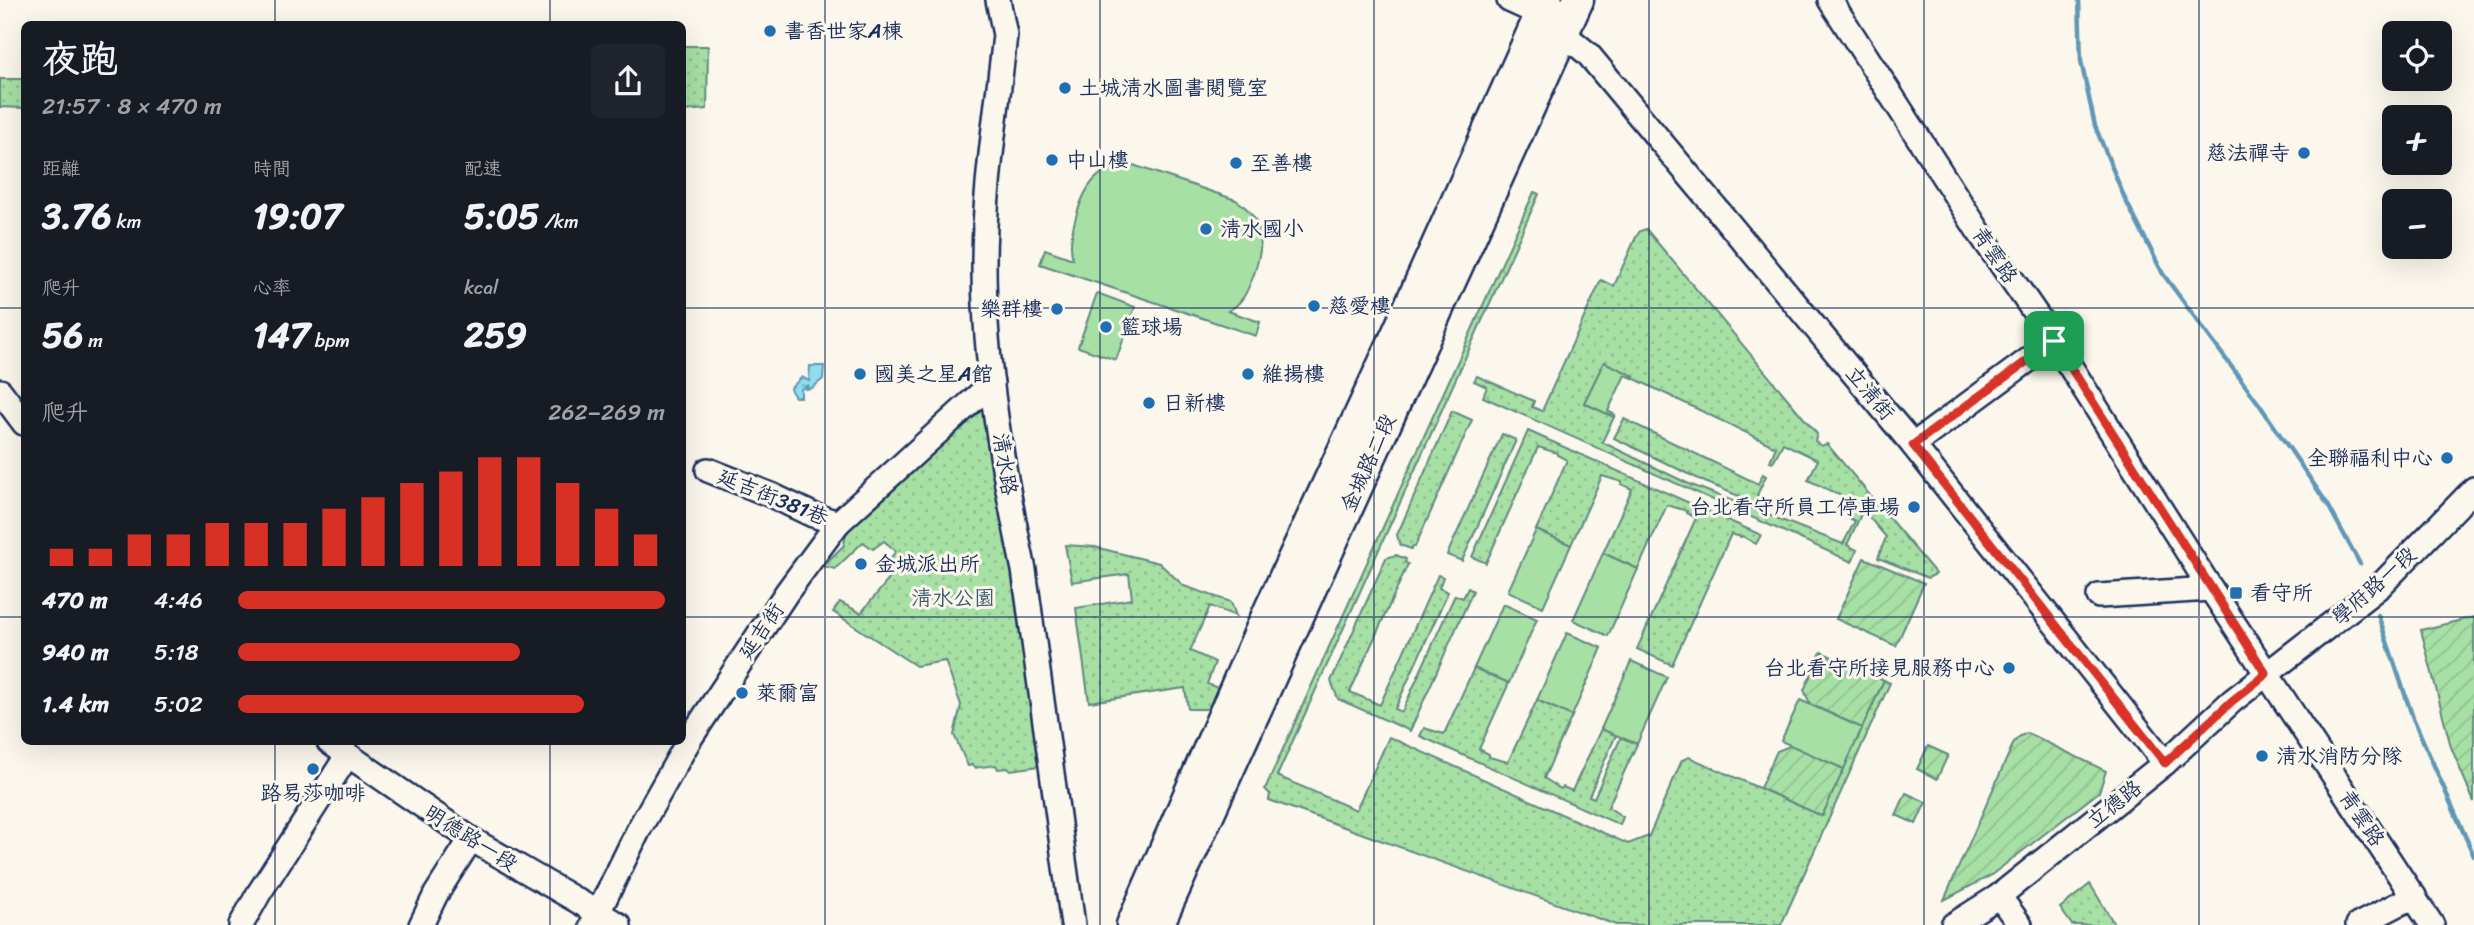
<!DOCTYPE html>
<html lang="zh-TW">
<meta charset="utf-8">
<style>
:root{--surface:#171b24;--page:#20242c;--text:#f1f3f6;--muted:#9ea1a6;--accent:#d93025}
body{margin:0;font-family:Sriracha,"LXGW WenKai TC",sans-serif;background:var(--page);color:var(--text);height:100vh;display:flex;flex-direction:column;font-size:26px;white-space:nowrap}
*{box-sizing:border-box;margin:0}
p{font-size:23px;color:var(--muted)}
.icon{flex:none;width:38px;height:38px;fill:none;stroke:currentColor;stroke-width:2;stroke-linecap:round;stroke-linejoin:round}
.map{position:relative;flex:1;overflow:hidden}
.side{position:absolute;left:21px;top:21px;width:665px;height:724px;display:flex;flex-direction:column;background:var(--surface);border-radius:10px;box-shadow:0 7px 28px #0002}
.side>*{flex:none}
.buttons{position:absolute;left:2382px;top:21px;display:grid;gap:14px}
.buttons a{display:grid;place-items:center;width:70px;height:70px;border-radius:10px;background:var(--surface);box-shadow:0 7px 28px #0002;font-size:35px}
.pin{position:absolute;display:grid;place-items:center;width:60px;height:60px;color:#fff;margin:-30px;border-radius:14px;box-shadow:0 4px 10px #0006}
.round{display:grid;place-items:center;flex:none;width:74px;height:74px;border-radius:10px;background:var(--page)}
.summary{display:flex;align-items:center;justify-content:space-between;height:119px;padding:0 21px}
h1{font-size:38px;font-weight:700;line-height:52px}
.stats{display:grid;grid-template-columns:repeat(3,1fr);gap:10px;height:119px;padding:7px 21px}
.stats div{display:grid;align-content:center}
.stats b{font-size:35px;font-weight:700}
.stats small{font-size:19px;font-weight:400}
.stats p{font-size:19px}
.chart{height:196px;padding:14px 21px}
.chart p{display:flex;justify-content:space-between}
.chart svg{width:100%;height:126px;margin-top:7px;stroke:var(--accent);stroke-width:6}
ul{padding:0 21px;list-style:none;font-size:23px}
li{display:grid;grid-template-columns:112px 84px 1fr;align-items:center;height:52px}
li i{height:18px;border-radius:9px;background:var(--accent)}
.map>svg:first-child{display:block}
</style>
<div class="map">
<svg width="2474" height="925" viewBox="0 0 2474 925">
<defs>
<pattern id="grass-dots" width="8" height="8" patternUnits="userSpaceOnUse" patternTransform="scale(1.75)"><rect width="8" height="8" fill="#a7e0a4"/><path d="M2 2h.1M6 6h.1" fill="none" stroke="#8fc090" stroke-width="1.8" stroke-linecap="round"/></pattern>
<pattern id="garden-furrows" width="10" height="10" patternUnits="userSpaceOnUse" patternTransform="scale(1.75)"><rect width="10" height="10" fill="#a7e0a4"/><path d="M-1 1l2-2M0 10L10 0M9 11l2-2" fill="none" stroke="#8fc090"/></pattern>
<pattern id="water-ripples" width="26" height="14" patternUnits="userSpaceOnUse" patternTransform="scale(1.75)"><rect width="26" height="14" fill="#90ddef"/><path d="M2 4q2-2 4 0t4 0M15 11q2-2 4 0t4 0" fill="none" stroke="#7cbecf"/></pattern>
</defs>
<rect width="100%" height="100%" fill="#fbf7ec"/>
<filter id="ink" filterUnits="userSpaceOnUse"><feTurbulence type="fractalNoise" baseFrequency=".0143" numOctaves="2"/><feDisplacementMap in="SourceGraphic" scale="14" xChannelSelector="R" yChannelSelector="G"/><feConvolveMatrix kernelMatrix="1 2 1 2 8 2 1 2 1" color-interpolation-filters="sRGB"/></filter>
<g filter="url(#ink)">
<g fill="url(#grass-dots)" stroke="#618881" stroke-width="2" fill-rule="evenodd">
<path d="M 683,46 L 708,46 L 707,109 L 683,111 Z"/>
<path d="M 0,79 L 24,79 L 24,108 L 0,107 Z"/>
<path d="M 1534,192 L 1539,194 L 1277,776 L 1356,810 L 1389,737 L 1628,844 L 1649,836 L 1682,760 L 1689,757 L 1822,816 L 1884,680 L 1890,683 L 1781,925 L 1616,925 L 1269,800 L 1270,794 L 1265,789 Z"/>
<path d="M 1646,229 L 1817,434 L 1815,441 L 1821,446 L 1827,444 L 1936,574 L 1928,578 L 1878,558 L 1886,537 L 1863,510 L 1847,545 L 1857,550 L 1852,562 L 1483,397 L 1487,387 L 1474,381 L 1477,376 L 1534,401 L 1532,407 L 1542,411 L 1601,280 L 1614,286 L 1636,237 L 1640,231 ZM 1604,362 L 1634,376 L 1633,378 L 1776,447 L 1770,461 L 1773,462 L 1783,443 L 1818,460 L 1808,480 L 1854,502 L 1847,517 L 1855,521 L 1843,544 L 1689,484 L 1602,442 L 1614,417 L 1584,403 Z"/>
<path d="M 984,404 L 998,481 L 1041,766 L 1010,770 L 1008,768 L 998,769 L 996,765 L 974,768 L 972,765 L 968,766 L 954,735 L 961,705 L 945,661 L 916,666 L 833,612 L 840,602 L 861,613 L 895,572 L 887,563 L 896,551 L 884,541 L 873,549 L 863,542 L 835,569 L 823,566 L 844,545 L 847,526 Z"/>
<path d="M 1452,411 L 1472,420 L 1415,547 L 1413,546 L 1411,549 L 1400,545 L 1397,535 Z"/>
<path d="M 1624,419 L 1758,484 L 1763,474 L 1766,476 L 1757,495 L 1767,500 L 1759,506 L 1738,498 L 1739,496 L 1705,482 L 1614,438 Z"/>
<path d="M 1528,431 L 1761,535 L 1756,544 L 1742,536 L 1741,537 L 1731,534 L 1672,665 L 1637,649 L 1696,518 L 1686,513 L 1687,511 L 1667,505 L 1638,569 L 1603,553 L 1632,489 L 1621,484 L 1622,482 L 1602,476 L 1571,545 L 1536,530 L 1567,460 L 1557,455 L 1557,453 L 1538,447 L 1486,563 L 1472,557 Z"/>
<path d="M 1502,434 L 1516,440 L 1462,561 L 1447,555 Z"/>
<path d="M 1065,545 L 1095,547 L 1159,563 L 1184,586 L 1231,602 L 1236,616 L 1210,606 L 1190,651 L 1215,662 L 1207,684 L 1224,690 L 1214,709 L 1188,709 L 1185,688 L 1089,702 L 1076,608 L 1132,599 L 1129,574 L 1072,582 Z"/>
<path d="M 1396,555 L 1406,559 L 1405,562 L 1408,564 L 1350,692 L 1380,705 L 1438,575 L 1443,577 L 1439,588 L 1448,592 L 1395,709 L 1402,712 L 1455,595 L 1463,598 L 1468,588 L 1473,591 L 1410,731 L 1338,699 L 1331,681 L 1386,558 Z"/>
<path d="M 1474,668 L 1509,683 L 1479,749 L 1489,754 L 1489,757 L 1508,762 L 1537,700 L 1572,716 L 1544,778 L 1561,789 L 1563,787 L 1572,791 L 1601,729 L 1616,735 L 1589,796 L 1594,798 L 1621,737 L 1637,744 L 1608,807 L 1623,817 L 1620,825 L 1420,736 L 1424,728 L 1444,734 Z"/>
<path d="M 2090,884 L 2115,925 L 2072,925 L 2060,908 Z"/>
</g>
<g fill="url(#garden-furrows)" stroke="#618881" stroke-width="2">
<path d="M 1864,558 L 1924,583 L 1896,646 L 1836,619 Z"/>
<path d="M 2474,617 L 2474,802 L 2451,747 L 2421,630 Z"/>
<path d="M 1821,652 L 1884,680 L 1862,728 L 1810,704 L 1804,690 Z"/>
<path d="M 2027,733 L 2106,771 L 2099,792 L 1990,876 L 1944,900 L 2014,742 L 2020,736 Z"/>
<path d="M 1792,745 L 1844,769 L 1822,816 L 1760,788 L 1777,751 Z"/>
<path d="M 1928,746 L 1948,755 L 1937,779 L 1917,769 Z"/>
<path d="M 1906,793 L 1926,802 L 1916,824 L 1896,815 Z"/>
</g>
<g fill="#a7e0a4" stroke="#618881" stroke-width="2">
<path d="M 1130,164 L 1236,200 C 1267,221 1264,246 1253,277 C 1247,292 1242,304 1228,311 L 1260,322 L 1256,336 L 1040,264 L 1045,249 L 1073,259 C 1066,240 1080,195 1094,180 C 1104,169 1116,166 1130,164 Z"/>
<path d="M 1097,293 L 1135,307 L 1116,360 L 1078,347 Z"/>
<path d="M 1604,362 L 1634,376 L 1633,378 L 1625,375 L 1608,411 L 1615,415 L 1614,417 L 1584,403 Z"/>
<path d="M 1536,530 L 1571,545 L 1543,607 L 1508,591 Z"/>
<path d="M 1603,553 L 1638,569 L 1608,636 L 1573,620 Z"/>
<path d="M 1503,604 L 1537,619 L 1509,683 L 1474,668 Z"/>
<path d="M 1567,633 L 1602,648 L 1572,716 L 1537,700 Z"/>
<path d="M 1631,661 L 1667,677 L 1637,744 L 1601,729 Z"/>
<path d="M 1800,700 L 1862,728 L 1844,769 L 1781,741 Z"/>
</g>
<path fill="url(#water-ripples)" stroke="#6197b5" stroke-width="2" d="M 810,366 L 824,366 L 823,379 L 812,388 L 806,389 L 809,385 L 801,389 L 801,397 L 795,397 L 790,389 L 802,377 L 809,381 Z"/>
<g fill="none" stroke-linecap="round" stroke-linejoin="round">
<g stroke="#6197b5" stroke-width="4.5">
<path d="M 2079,0 L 2081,61 L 2095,126 L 2125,199 L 2163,274 L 2259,404 L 2328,505 L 2360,564"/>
<path d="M 2378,615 L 2413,718 L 2474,856"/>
</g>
<g stroke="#1b2f5e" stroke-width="28">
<g id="minor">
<path d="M 998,0 L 1005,35 C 997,110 984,189 984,264 C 984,365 1003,471 1024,570 L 1073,925"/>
<path d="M 1509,0 L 1540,14 L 1588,54 L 1913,445 L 2165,763"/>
<path d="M 1830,0 L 1979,232 L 2049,333 L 2211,589 L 2432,925"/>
<path d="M 0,391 L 24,423"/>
<path d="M 1913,445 L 2054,341"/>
<path d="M 708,470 L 771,495 L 813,515 L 838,523"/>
<path d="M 2099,596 L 2211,589"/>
<path d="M 329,742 L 471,839 L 619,925"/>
<path d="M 1999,896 L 2020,925"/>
<path d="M 241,925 L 259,893 L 347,756"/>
<path d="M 421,925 L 436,894 L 471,839"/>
<path d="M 592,925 L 639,829 L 689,740 L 787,592 L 838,523 L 992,383"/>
<path d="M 1953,925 L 1999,896 L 2165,763 L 2232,701 L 2380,586 L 2474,489"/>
<path d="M 2358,925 L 2414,896"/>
</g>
</g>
<g stroke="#1b2f5e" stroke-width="35">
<g id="major">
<path d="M 1132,925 L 1270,609 L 1398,332 L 1547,0"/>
<path d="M 1158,925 L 1578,0"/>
</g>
</g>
<use href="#minor" stroke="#fbf7ec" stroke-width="23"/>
<use href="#major" stroke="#fbf7ec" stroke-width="30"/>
</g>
</g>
<g fill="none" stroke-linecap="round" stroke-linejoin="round" filter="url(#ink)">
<g stroke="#fff" stroke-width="14">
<path id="route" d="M 2054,341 L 2266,674 L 2232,701 L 2165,763 L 1913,445 Z"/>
</g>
<use href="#route" stroke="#d93025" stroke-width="9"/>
</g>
<path fill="none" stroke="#1b2f5e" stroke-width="2" stroke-opacity="0.55" d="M 275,0 L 275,24M 550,0 L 550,24M 825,0 L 825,925M 1100,0 L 1100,925M 1374,0 L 1374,925M 1649,0 L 1649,925M 1924,0 L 1924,925M 2199,0 L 2199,925M 0,308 L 24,308M 682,308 L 2474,308M 0,617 L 24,617M 682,617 L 2474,617M 275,742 L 275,925M 550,742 L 550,925"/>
<g fill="#1f6fb2" stroke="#fbf7ec" stroke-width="2.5">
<circle cx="770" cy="31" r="7"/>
<circle cx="1065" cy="88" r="7"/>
<circle cx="2304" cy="153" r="7"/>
<circle cx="1052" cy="160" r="7"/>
<circle cx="1236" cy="163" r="7"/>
<circle cx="1206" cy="229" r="7"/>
<circle cx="1314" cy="306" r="7"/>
<circle cx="1057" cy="309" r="7"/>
<circle cx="1106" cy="327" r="7"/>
<circle cx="860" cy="374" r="7"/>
<circle cx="1248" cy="374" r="7"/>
<circle cx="1149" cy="403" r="7"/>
<circle cx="2447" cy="458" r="7"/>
<circle cx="1914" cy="507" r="7"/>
<circle cx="861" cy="564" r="7"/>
<rect x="2229" y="586" width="14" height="14" rx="3.5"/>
<circle cx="2009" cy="668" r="7"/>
<circle cx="742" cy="693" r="7"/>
<circle cx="2262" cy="756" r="7"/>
<circle cx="313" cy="769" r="7"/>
</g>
<g text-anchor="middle" stroke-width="6" stroke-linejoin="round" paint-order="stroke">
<g font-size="21" fill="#1b2f5e" stroke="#fbf7ec" text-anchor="start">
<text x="784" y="38">書香世家A棟</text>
<text x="1079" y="95">土城清水圖書閱覽室</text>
<text x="2290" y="160" text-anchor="end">慈法禪寺</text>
<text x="1066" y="167">中山樓</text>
<text x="1250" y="170">至善樓</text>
<text x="1220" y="236">清水國小</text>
<text x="1328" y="313">慈愛樓</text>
<text x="1043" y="316" text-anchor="end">樂群樓</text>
<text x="1120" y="334">籃球場</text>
<text x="874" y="381">國美之星A館</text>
<text x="1262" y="381">維揚樓</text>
<text x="1163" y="410">日新樓</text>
<text x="2433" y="465" text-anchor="end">全聯福利中心</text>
<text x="1900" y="514" text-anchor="end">台北看守所員工停車場</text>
<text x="875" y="571">金城派出所</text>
<text x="2250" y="600">看守所</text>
<text x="1995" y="675" text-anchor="end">台北看守所接見服務中心</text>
<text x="756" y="700">萊爾富</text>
<text x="2276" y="763">清水消防分隊</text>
<text x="313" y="800" text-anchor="middle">路易莎咖啡</text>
</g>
<g font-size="21" fill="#1b2f5e" stroke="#fbf7ec">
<text transform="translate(1995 255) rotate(56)" y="7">青雲路</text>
<text transform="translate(1870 393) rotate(50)" y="7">立清街</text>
<text transform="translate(1368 463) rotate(-66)" y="7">金城路二段</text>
<text transform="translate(1005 464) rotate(81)" y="7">清水路</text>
<text transform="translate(773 497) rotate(22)" y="7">延吉街381巷</text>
<text transform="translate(2374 586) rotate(-42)" y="7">學府路一段</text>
<text transform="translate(761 631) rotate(-56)" y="7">延吉街</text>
<text transform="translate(2114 804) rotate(-38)" y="7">立德路</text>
<text transform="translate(2362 818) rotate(56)" y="7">青雲路</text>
<text transform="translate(471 838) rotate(32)" y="7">明德路一段</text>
</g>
<g font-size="21" fill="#3e5b70" stroke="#fbf7ec">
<text x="953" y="605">清水公園</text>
</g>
</g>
</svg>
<div class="buttons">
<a><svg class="icon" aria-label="locate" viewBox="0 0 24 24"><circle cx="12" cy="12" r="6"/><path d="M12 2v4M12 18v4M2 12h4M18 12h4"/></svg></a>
<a>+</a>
<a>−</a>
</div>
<div class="pin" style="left:2054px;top:341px;background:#1e9e55"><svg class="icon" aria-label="arrive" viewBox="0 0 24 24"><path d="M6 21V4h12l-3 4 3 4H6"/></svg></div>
<section class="side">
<div class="summary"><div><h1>夜跑</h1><p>21:57 · 8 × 470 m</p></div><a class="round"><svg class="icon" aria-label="share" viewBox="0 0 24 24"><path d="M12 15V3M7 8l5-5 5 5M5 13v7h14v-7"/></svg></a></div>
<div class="stats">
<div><p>距離</p><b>3.76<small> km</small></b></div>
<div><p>時間</p><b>19:07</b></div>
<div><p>配速</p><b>5:05<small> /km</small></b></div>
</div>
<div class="stats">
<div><p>爬升</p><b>56<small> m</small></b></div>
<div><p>心率</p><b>147<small> bpm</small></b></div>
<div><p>kcal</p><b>259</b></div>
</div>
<div class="chart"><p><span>爬升</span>262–269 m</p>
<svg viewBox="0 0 160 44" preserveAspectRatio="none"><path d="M5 44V38M15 44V38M25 44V33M35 44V33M45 44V29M55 44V29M65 44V29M75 44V24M85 44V20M95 44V15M105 44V11M115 44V6M125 44V6M135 44V15M145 44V24M155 44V33"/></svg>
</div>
<ul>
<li><b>470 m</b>4:46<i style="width:100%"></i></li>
<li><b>940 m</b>5:18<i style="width:66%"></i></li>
<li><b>1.4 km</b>5:02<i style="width:81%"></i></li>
</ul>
</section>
</div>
